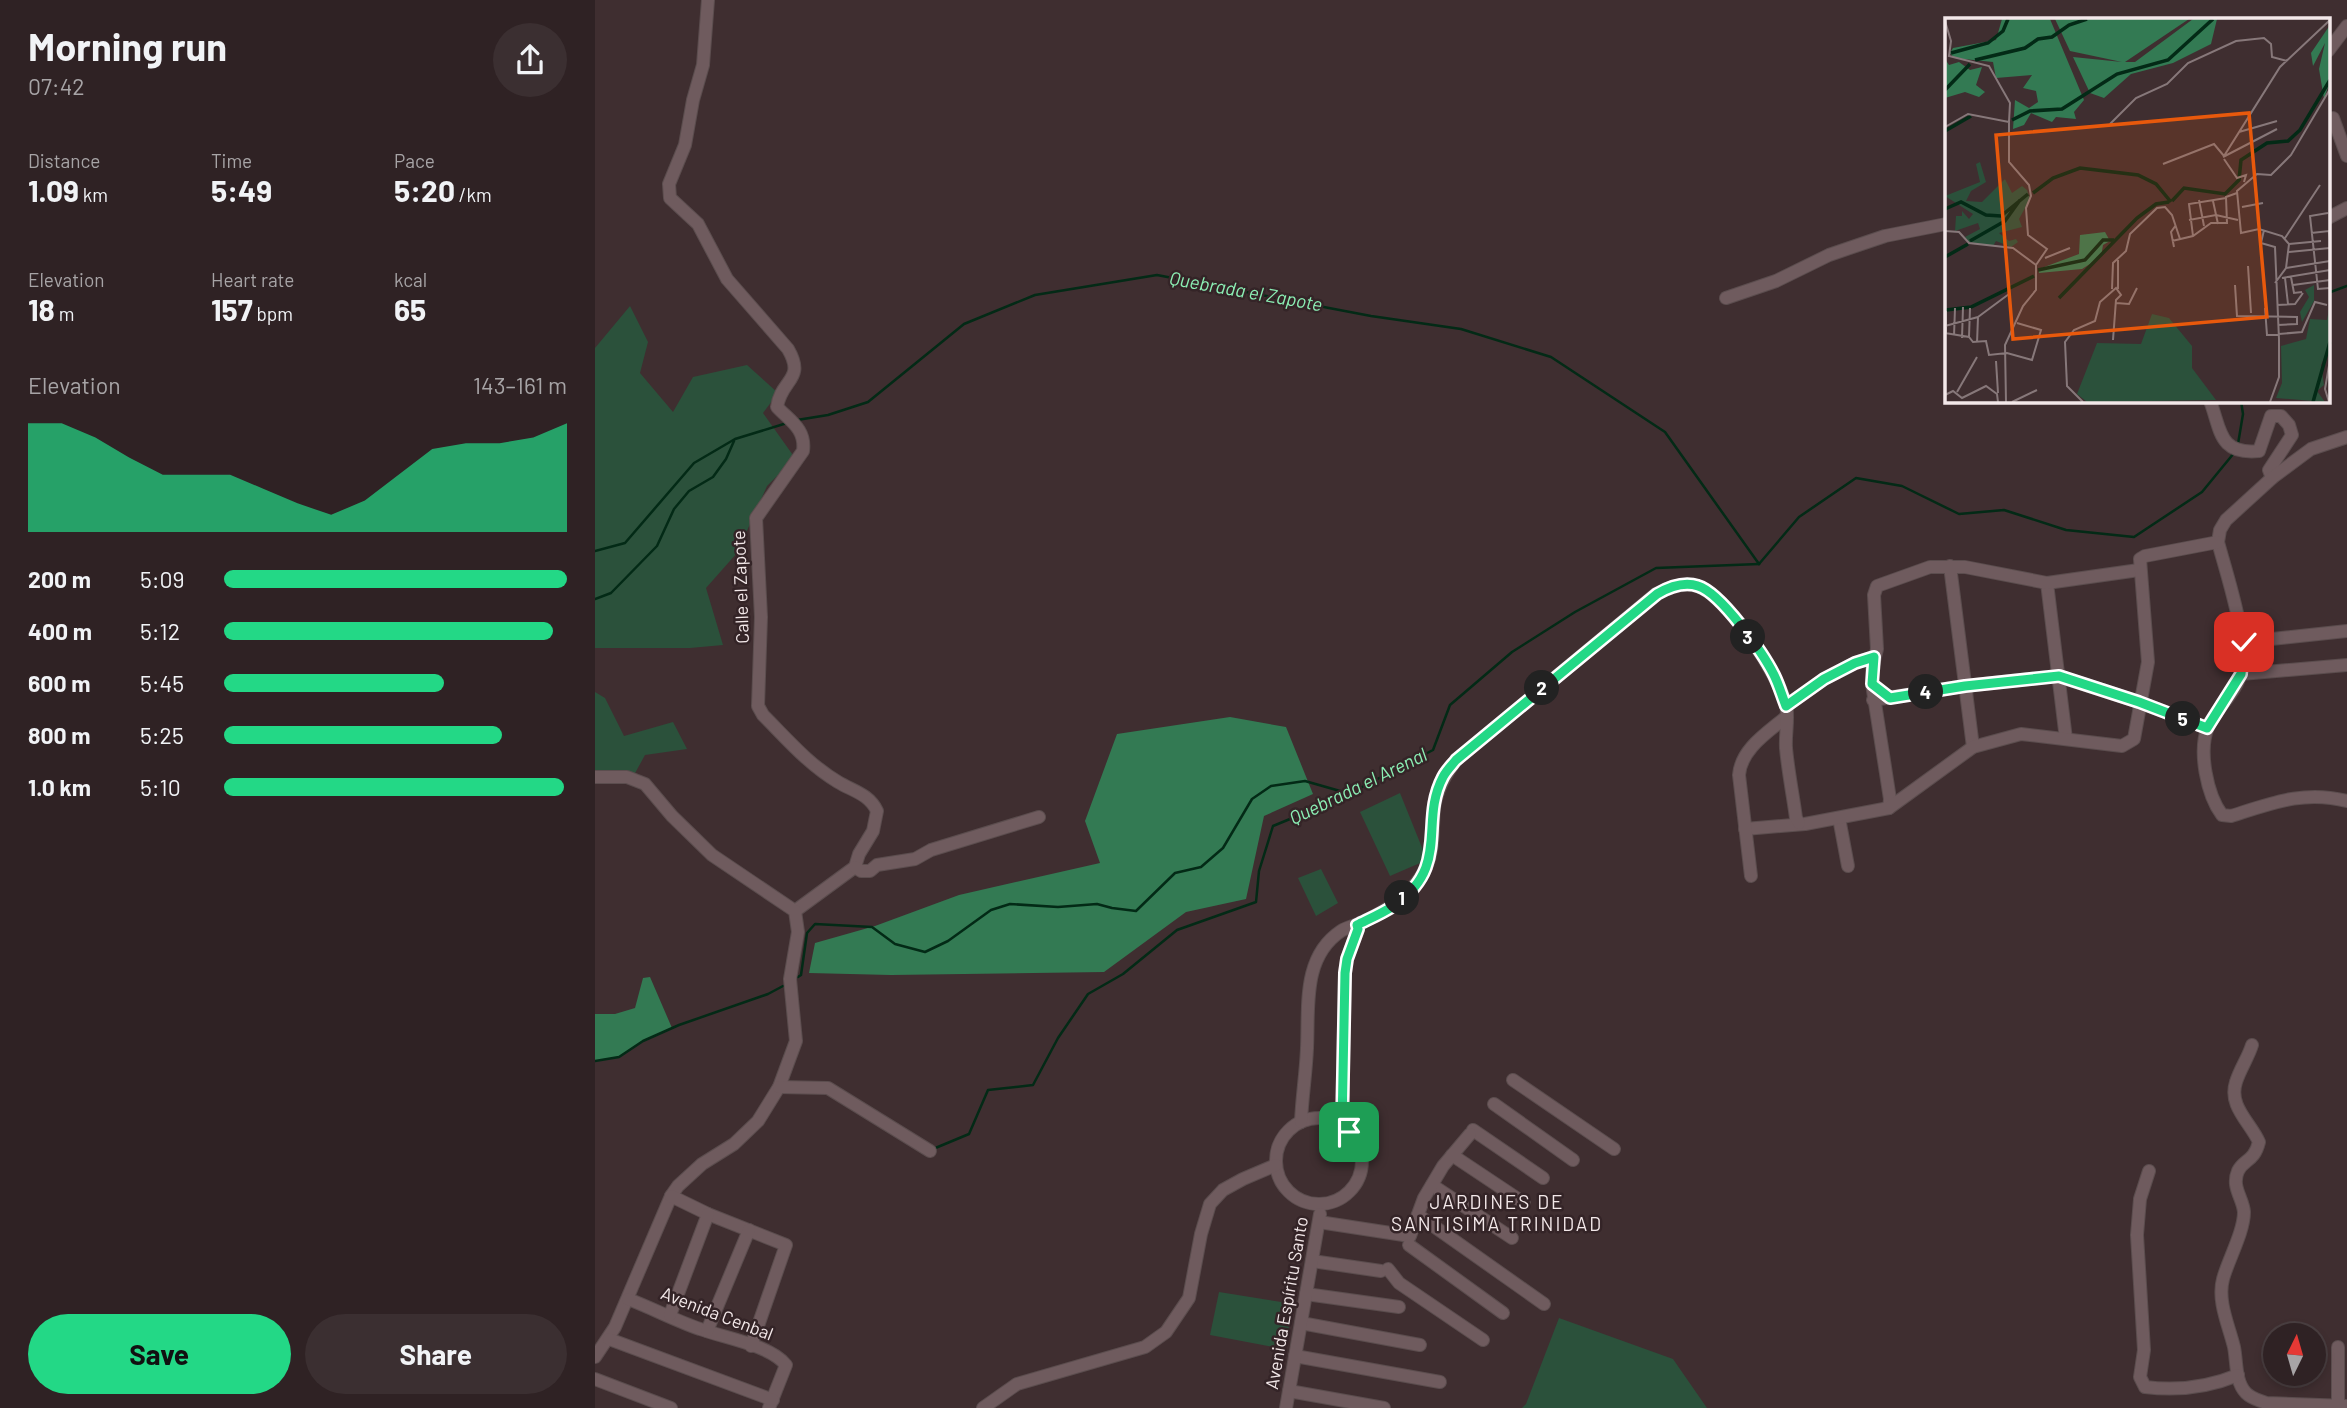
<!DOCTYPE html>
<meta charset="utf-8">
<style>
:root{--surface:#2f2224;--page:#3b2f31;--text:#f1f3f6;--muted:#a7a4a6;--line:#4a3f41;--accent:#23d886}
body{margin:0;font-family:Barlow,sans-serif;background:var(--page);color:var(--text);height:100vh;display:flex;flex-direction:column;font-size:26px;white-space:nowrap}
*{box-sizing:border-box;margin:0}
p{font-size:23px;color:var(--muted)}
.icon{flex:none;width:38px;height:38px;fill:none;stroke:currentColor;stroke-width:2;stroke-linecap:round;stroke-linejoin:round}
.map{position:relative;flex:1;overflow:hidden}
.sheet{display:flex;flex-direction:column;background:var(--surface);width:595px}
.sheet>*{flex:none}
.needle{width:46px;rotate:5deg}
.controls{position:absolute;left:1668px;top:1323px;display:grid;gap:14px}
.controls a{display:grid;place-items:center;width:63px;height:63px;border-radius:50%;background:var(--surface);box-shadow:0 4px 10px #0003,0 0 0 2px var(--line);font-size:35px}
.pin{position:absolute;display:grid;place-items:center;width:60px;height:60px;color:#fff;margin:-30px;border-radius:14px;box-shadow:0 4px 10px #0006}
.km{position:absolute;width:35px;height:35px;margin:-18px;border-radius:50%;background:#222;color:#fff;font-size:19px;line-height:35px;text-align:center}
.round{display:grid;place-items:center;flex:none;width:74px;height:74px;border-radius:37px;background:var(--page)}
.overview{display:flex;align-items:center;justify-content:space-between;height:119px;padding:0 28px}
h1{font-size:38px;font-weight:700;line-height:52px}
.stats{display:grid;grid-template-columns:repeat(3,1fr);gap:10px;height:119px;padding:7px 28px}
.stats div{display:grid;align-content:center}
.stats b{font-size:30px;font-weight:700}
.stats small{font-size:19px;font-weight:400}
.stats p{font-size:19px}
.chart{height:196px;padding:14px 28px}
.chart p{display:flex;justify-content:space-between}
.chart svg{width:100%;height:126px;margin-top:7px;fill:var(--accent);opacity:.7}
.primary-button{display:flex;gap:14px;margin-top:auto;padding:14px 28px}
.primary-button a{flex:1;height:80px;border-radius:42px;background:var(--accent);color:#111;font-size:28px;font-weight:700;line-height:80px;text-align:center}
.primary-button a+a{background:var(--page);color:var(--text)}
ul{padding:0 28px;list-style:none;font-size:23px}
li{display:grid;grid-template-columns:112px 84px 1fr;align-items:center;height:52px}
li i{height:18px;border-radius:9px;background:var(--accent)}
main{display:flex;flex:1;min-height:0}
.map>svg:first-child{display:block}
</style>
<main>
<section class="sheet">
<div class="overview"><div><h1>Morning run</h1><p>07:42</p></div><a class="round"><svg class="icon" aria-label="share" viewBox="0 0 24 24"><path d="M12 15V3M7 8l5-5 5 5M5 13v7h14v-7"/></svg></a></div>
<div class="stats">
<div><p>Distance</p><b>1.09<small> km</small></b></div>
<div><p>Time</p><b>5:49</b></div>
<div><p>Pace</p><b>5:20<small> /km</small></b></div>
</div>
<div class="stats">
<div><p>Elevation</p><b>18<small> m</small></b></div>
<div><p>Heart rate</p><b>157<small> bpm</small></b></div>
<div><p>kcal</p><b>65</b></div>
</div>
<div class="chart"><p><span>Elevation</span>143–161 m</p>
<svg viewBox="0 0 160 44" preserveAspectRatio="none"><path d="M0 44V6L10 6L20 11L30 18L40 24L50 24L60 24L70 29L80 34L90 38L100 33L110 24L120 15L130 13L140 13L150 11L160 6V44z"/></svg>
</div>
<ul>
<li><b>200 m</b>5:09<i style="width:100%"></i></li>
<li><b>400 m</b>5:12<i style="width:96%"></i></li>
<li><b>600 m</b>5:45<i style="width:64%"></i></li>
<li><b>800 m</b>5:25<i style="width:81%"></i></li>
<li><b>1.0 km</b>5:10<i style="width:99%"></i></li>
</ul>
<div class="primary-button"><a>Save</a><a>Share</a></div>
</section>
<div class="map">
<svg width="1752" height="1408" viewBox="0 0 1752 1408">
<rect width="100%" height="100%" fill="#3f2e30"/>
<g fill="#2b513b">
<path d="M 35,306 L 53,342 L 45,373 L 78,412 L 98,377 L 152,365 L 183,393 L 168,413 L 200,458 L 172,486 L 142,553 L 111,588 L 128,645 L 95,648 L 0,648 L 0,348 Z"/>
<path d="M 0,692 L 10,698 L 29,736 L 78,722 L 92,749 L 50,755 L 39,775 L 0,772 Z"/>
<path d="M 805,793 L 832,860 L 795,876 L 765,812 Z"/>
<path d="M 726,869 L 743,903 L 721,916 L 703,878 Z"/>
<path d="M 624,1292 L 699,1304 L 689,1349 L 615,1335 Z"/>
<path d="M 964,1318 L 1078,1359 L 1112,1408 L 927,1408 L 931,1404 Z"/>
</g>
<g fill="#337a53">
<path d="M 635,717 L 691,727 L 718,794 L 669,816 L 651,899 L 591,912 L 509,972 L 296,975 L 214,973 L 220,943 L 280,926 L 364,895 L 505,863 L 490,821 L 522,734 Z"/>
<path d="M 55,977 L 77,1028 L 48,1041 L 22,1058 L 0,1061 L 0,1014 L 20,1014 L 40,1008 L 48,978 Z"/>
</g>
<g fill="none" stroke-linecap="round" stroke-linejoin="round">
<g stroke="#032a16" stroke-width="2.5">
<path d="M 1733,293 L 1752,286"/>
<path d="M 202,420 L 233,415 L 273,402 L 369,324 L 440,295 L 562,275 L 776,316 L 866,329 L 956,357 L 1070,432 L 1164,564"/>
<path d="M 1643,444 L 1648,414 L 1646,401"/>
<path d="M 0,551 L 30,543 L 99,463 L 140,439 L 192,423"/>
<path d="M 1164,564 L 1204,517 L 1261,478 L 1307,486 L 1364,514 L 1409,510 L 1471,530 L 1539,537 L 1607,492 L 1639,453"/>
<path d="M 0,599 L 16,593 L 62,546 L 79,509 L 94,491 L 118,477 L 131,459 L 139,441"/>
<path d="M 203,977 L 206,975 L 212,933 L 220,924 L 277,927 L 300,944 L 330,952 L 353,941 L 396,910 L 415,904 L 463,907 L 502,904 L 517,908 L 541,911 L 580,873 L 606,867 L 628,848 L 657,799 L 676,786 L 710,781 L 752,793"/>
<path d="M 0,1061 L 24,1057 L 48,1041 L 84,1025 L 173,994 L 188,986"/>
<path d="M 338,1149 L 374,1134 L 393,1090 L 438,1085 L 463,1038 L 493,994 L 528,974 L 582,930 L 661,902 L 664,871 L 678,826 L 746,798 L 838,750 L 855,705 L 917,652 L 980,612 L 1061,568 L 1164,564"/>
</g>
<g stroke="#5b4d4e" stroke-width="14">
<g id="minor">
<path d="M 113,0 L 108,65 L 98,100 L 90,145 L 74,184 L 75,198 L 103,224 L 132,279 L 193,349 C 211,380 186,379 182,407 C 195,421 211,429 208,451 L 161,518 L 166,617 L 163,706 L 168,715 C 192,739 213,764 243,782 C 258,791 274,794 282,811 L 278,831 L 264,854 L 260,867 L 200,911"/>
<path d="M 1733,51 L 1752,26"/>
<path d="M 1738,118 L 1752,156"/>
<path d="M 1733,218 L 1752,208"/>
<path d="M 1131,298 L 1181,281 L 1234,255 L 1290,236 L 1351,224"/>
<path d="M 1615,401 C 1626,429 1623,455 1664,451 L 1676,416 L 1686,416 L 1694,425 L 1697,435 L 1674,470 L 1677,478"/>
<path d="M 1752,437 L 1716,449 L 1677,478 L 1631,520 L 1625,530 L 1623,542 C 1632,576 1654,640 1646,673 C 1641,693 1621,708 1613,727 C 1603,751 1612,795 1627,815 L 1636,816 C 1677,803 1709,790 1752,801"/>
<path d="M 1355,566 L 1378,747"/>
<path d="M 1452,583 L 1471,739"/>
<path d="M 1649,642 L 1752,631"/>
<path d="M 1646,674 L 1752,665"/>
<path d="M 1278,700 L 1370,686 L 1463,676 L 1544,702 L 1612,728"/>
<path d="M 1191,706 L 1229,679 L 1260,663 L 1279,657"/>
<path d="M 0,777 L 32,777 L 50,784 L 77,816 L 117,855 L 200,911 L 203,932 L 195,979 L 201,1041 L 184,1087 L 163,1121 L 139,1144 L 107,1164 L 83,1186 L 76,1196 L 20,1327 L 0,1357"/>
<path d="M 1294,808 L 1295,799 L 1277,684 L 1277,669 L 1282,649 L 1279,595 L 1282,586 L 1335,567 L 1370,567 L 1452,583 L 1544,570"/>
<path d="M 1244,818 L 1253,866"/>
<path d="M 1150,829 L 1210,824 L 1294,808 L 1378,747 L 1426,734 L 1527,746 L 1539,739 L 1553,662 L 1545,559 L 1550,556 L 1623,542"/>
<path d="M 260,867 L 266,871 L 275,871 L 282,865 L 320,859 L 336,850 L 444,817"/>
<path d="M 1156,876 L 1144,775 C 1146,749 1172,733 1191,717"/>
<path d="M 1657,1045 C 1653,1058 1645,1069 1641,1082 C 1633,1106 1655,1122 1664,1142 C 1659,1162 1649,1159 1643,1171 C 1636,1187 1648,1198 1649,1212 C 1649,1232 1633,1260 1628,1279 C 1622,1301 1634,1326 1639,1347 C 1642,1362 1640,1382 1651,1393 C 1657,1399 1664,1400 1671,1403 L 1752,1406"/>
<path d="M 918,1080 L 1019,1149"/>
<path d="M 184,1087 L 233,1088 L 335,1151"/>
<path d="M 899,1104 L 978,1160"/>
<circle cx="724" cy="1161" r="43"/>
<path d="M 706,1122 C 707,1097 711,1073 712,1048 C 714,1006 707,957 746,931 C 752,927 759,926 765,923 C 790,912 812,898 827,875 C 840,854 837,830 839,808 C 842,789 850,775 861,760 L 1061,594 C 1074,587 1088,582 1102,586 C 1131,594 1184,675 1191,705 C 1194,718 1190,734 1191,748 C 1193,771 1198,795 1201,818 L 1204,823"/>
<path d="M 747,1126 L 750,973 L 752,959 L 763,929 L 762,925"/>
<path d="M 878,1130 L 948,1178"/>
<path d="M 857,1155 L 929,1203"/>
<path d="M 1554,1171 L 1545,1199 L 1542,1235 L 1549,1350 L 1545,1377 L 1550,1387 C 1581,1391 1614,1387 1643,1375"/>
<path d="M 837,1185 L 917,1238"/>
<path d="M 76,1196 L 113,1214 L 191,1245 L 156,1346"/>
<path d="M 823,1215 L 949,1304"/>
<path d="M 724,1222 L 815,1236 L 829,1198 L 848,1166 L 875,1134"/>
<path d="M 814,1245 L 908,1313"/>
<path d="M 717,1261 L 786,1271"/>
<path d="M 793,1269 L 804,1283 L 888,1340"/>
<path d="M 711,1294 L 804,1307"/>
<path d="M 33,1299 C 57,1308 81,1321 105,1329 C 130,1338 175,1345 191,1365 L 174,1408"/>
<path d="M 75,1315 L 113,1214"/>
<path d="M 706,1323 L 825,1345"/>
<path d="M 112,1331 L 154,1230"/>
<path d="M 14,1339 L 178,1400"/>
<path d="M 700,1356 L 845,1382"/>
<path d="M 0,1379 L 76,1408"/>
<path d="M 694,1391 L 789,1408"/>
<path d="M 388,1408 L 422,1384 L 550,1347 L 571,1332 L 594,1298 L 606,1234 L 615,1204 L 628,1190 L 648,1179 L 681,1165"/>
<path d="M 691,1408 L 725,1214"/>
<path d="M 1743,1408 L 1743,1347"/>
</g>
</g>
<use href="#minor" stroke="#6f5b5e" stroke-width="12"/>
</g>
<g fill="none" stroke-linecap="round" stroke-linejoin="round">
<g stroke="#fff" stroke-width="14">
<path id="route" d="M 754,1132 L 747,1126 L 750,973 L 752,959 L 763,929 L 762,925 C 774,919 788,913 800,905 C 856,865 824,823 848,777 C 851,771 857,765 861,760 L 1062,594 C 1074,587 1088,581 1103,586 C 1126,593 1168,653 1179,675 C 1184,685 1187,696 1191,706 L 1229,679 L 1260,663 L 1279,657 L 1277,684 L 1295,698 L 1370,686 L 1464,676 L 1544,702 L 1612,728 L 1646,674 L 1649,642"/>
</g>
<use href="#route" stroke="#23d886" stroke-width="9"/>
</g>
<g text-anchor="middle" stroke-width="5" stroke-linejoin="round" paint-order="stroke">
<g font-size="18" fill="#f3e8e9" stroke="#342427">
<text transform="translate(146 587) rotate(-92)" y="6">Calle el Zapote</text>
<text transform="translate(692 1303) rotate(-80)" y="6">Avenida Espíritu Santo</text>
<text transform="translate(122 1314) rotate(21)" y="6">Avenida Cenbal</text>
</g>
<g font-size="19" font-style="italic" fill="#8cf0b5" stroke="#342427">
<text transform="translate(651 291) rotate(10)" y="7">Quebrada el Zapote</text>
<text transform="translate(763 786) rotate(-26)" y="7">Quebrada el Arenal</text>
</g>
<g font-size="19" letter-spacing="2" fill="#f3e8e9" stroke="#342427">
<text x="902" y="1209">JARDINES DE<tspan x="902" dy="22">SANTISIMA TRINIDAD</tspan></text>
</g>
</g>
<g transform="translate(1350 18)">
<rect width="385" height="385" fill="#3f2e30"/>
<path d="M 35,144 L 41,164 L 26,173 L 21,183 L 37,184 L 60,161 L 67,175 L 77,168 L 82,172 L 85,181 L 74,201 L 77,209 L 54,215 L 64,223 L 71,221 L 73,224 L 66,229 L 51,223 L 48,228 L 24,224 L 20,219 L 35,211 L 33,205 L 10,213 L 11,198 L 17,198 L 17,193 L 24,201 L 28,196 L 0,178 L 35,164 L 31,146 ZM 369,267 L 369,283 L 357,304 L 355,294 L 364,279 L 360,272 ZM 385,286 L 385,326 L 376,347 L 379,367 L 372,373 L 380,384 L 331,380 L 337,365 L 336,328 L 361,321 L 365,301 L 382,302 ZM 207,296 L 224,300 L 247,328 L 247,350 L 271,382 L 142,384 L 132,376 L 152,325 L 196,326 Z" fill="#2b513b"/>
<path d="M 57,1 L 105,1 L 139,82 L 129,94 L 131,101 L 111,99 L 107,104 L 86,95 L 79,107 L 68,111 L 70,82 L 84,90 L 93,84 L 91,73 L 78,70 L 87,57 L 51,60 L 48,44 L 9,40 L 5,35 L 8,30 L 51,22 ZM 110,1 L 244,1 L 180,44 L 190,44 L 248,1 L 272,1 L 266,26 L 228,45 L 186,56 L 159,80 L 145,75 L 128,39 L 177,44 L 125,33 ZM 385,7 L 385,63 L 379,81 L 374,51 L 380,25 L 368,48 L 366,35 ZM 0,41 L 4,47 L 14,44 L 25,52 L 37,49 L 31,67 L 40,74 L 34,79 L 20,74 L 0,80 ZM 160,214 L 165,223 L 158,227 L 156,239 L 137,251 L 94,255 L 94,251 L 134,236 L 135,217 Z" fill="#337a53"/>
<path fill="none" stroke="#032a16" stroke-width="3.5" d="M 6,35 L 43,25 L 58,13 L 63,1M 30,42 L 80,30 L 93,21 L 107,19 L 124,7 L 142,1M 0,72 L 25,46M 67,102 L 85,93 L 117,91 L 172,56 L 223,42 L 268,1M 0,113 L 26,98M 88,175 L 108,160 L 135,150 L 193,157 L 211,166 L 226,184M 227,183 L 239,170 L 280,176 L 294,162 L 296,142 L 322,125 L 343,123 L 355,112 L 385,62M 0,191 L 16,184 L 41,197 L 56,198 L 83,176M 25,223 L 60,203 L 75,182M 0,239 L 23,226M 93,252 L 140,242 L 158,222 L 169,222M 114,280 L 192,200 L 211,186 L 224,184M 1,292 L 26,289 L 89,258M 368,384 L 385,324"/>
<path fill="none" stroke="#87787a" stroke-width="2" d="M 0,3 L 6,23 L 4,38 L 44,48 L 65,85 L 64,104M 64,104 L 64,144 L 84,167 L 86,178 L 81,190 L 83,217 L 102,231 L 91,247M 165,106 L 191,80 L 222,66 L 243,45 L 291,23 L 319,20 L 326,26 L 327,39 L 342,43M 0,109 L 23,96 L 64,104M 294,114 L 332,103M 278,139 L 332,111M 279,141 L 292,160 L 301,157 L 299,164M 218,146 L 269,126 L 279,138 L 335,49 L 385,2M 254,182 L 259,208M 268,183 L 273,206M 297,189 L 318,185M 383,195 L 365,198 L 373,271 L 385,270M 244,202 L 271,197 L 293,202M 319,212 L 316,225 L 330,229 L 334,321 L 334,359 L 325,384M 0,213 L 14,214 L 24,225 L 68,230 L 91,247M 366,215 L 384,213 L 385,222M 248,218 L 244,186 L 281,180M 340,220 L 375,167M 227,223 L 248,218 L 266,205 L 282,205 L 281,179 L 292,175M 344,226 L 376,223M 229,229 L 226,214 L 231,207M 344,234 L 385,230M 100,240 L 125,230M 173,242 L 173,271M 303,248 L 306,295M 341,250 L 385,243M 346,259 L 349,275 L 357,274M 337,260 L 385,252M 340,260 L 343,286M 330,265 L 341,250 L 344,226 L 337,218 L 314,211 L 296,215 L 292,173 L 312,156 L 326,157 L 346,137 L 385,71M 290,267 L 292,298 L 352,299 L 352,306 L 333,307M 348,267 L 385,262M 167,271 L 168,245 L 181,233 L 185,216 L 212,190 L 220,189 L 227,197 L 235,221M 171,285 L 184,286 L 192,270M 332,287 L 350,286 L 358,275M 320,290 L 322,317 L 357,314 L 370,284 L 382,287M 0,308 L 33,299M 0,315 L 24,319 L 28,324 L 41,323 L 44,337 L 62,335 L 87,342 L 96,312 L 72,305M 1,315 L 1,293M 9,318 L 10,290M 24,319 L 25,290M 17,320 L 18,289M 32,325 L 33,299 L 64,276M 51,343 L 53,375M 12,374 L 32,339M 0,377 L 8,373 L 17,380 L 41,368 L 52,376 L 53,384M 61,384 L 60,327 L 78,288 L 91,272 L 91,247M 67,384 L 92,372M 138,384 L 122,368 L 120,324 L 129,312 L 150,303 L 155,284 L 171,270 L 176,277 L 171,282 L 168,322M 384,384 L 380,371 L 385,342"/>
<path fill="#e8590c" fill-opacity="0.15" stroke="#e8590c" stroke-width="3.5" d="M 304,95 L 322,299 L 68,321 L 51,117 Z"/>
<rect width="385" height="385" fill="none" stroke="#f3e8e9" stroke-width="3.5"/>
</g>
</svg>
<div class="controls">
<a><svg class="needle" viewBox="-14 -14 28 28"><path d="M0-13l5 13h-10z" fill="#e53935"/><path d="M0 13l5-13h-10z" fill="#a7a4a6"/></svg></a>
</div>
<div class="pin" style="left:754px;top:1132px;background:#1e9e55"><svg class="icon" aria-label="arrive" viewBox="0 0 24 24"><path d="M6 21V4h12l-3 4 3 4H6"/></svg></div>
<div class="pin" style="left:1649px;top:642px;background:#d93025"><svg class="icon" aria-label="check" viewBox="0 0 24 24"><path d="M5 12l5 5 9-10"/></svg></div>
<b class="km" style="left:807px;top:898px">1</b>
<b class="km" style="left:947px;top:688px">2</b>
<b class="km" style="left:1153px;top:637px">3</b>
<b class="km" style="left:1331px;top:692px">4</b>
<b class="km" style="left:1588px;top:719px">5</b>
</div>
</main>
